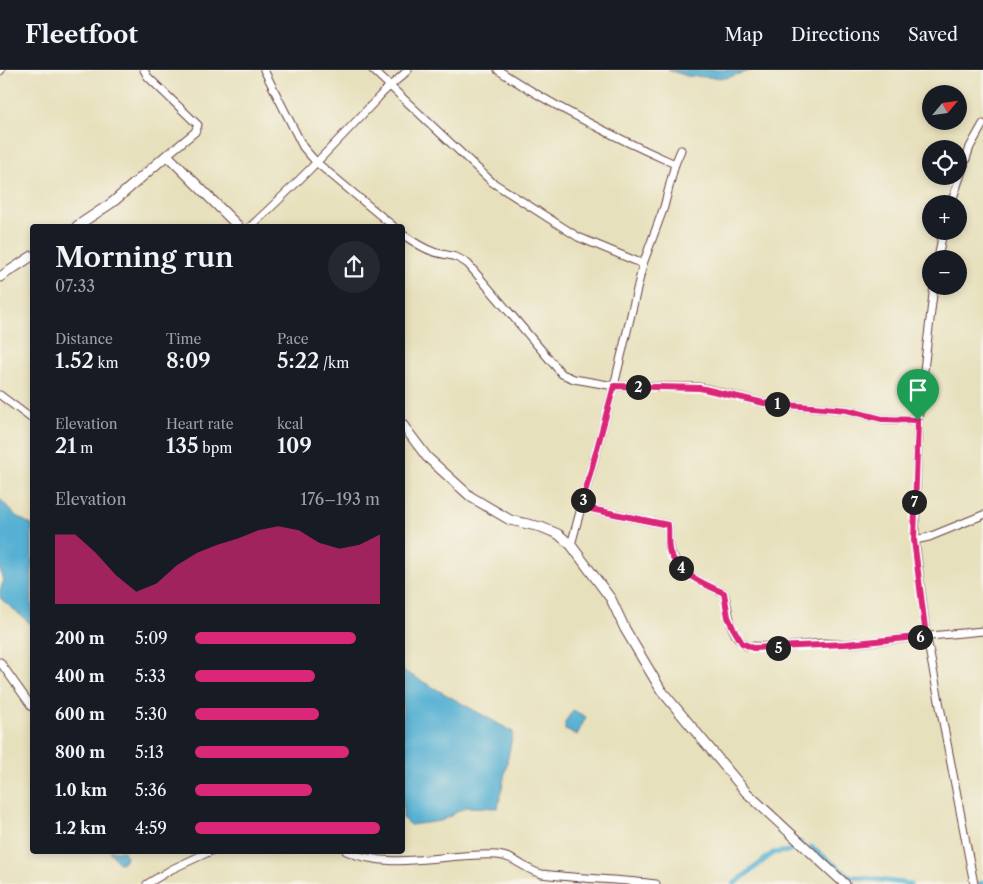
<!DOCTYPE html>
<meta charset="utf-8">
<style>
:root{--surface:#171b24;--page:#242831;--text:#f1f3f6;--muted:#9ea1a6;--line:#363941;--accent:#db2777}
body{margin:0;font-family:"Libre Caslon Text",serif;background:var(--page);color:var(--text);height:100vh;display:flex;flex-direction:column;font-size:19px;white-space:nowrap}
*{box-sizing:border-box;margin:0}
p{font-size:16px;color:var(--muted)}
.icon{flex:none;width:28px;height:28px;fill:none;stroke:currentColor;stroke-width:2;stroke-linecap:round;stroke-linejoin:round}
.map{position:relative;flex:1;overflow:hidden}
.drawer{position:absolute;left:30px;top:154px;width:375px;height:630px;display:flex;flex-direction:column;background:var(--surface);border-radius:5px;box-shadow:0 2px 8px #0003}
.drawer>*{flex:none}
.needle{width:32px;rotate:61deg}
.buttons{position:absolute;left:922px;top:15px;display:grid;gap:10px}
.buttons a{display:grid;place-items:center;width:45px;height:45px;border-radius:50%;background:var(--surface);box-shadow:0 2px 8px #0003;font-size:25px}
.pin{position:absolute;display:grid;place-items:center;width:42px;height:42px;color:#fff;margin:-51px -21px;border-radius:50% 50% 50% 0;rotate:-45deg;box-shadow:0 0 5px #0007}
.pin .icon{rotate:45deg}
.km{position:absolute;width:25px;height:25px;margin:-12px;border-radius:50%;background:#222;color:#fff;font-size:14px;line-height:25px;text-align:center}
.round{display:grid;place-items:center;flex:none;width:52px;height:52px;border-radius:26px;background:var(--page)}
.overview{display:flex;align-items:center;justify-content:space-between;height:85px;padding:0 25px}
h1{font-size:28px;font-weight:600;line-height:38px}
.figures{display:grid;grid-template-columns:repeat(3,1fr);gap:8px;height:85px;padding:5px 25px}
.figures div{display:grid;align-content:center}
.figures b{font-size:21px;font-weight:600}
.figures small{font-size:14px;font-weight:400}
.figures p{font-size:14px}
.chart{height:140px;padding:10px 25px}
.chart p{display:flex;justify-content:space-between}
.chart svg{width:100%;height:90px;margin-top:5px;fill:var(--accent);opacity:.7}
ul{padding:0 25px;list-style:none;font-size:16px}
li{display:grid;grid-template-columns:80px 60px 1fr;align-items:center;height:38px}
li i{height:12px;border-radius:6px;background:var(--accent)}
header{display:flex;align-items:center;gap:30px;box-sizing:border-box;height:70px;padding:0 25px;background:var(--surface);border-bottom:1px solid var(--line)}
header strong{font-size:24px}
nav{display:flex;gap:28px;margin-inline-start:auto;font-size:18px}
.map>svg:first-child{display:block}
</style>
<header>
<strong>Fleetfoot</strong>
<nav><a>Map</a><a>Directions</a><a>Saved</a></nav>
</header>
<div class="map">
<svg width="983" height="814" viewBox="0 0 983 814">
<rect width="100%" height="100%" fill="#f7f3e8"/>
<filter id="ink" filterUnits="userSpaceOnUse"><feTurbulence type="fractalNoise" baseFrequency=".02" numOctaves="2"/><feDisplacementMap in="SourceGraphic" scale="10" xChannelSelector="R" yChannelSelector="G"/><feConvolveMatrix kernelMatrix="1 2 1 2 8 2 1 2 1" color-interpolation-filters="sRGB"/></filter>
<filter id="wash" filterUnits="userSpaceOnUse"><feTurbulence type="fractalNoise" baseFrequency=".0096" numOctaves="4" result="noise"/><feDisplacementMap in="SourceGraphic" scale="20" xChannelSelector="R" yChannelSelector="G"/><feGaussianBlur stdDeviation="1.12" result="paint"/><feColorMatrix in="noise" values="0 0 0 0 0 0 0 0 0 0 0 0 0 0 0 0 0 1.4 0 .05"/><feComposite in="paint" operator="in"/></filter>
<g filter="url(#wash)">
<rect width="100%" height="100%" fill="#e7e0bc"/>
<g fill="#55b0d3" stroke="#50687f">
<path d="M 668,0 L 752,0 L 726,8 L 687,6 Z"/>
<path d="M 0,429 L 16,446 L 32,455 L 32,555 L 0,528 L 0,520 L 4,510 L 0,500 Z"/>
<path d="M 402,600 L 513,662 L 498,738 L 466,737 L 441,751 L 410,755 L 403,749 Z"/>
<path d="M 573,640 L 586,647 L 577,665 L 565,660 L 565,652 Z"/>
<path d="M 109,781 L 124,781 L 126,786 L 124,792 L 119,793 Z"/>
</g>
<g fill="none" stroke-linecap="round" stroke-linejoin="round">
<g stroke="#55b0d3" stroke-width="5">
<path d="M 811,777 L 849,806 L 910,814"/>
<path d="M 734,814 L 773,783 L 788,781 L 801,773"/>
<path d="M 979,814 L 983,813"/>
</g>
</g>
</g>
<g filter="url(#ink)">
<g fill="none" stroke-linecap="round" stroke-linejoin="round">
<g stroke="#623c41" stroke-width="9">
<g id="minor">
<path d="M 144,0 L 148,7 L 198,55 L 195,62 L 167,85"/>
<path d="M 264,0 L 303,77 L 316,92 L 393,156"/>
<path d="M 373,0 L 492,112 L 578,167 L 643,194"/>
<path d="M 498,0 C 554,37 614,67 675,94"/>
<path d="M 0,1 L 1,0"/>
<path d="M 951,134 L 970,77 L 983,54"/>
<path d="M 251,156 C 295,116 336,73 377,29 C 386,18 398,10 408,0"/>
<path d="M 402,164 C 412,171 422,178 434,182 C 451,187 452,183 468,194 L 562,304 L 574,309 L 614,316 L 643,194 L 664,137 L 675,94 L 681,80"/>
<path d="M 938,189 L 943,161"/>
<path d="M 934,216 L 918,350 L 915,470 L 926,563 L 974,814"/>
<path d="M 0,325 L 32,349"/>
<path d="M 581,437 L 668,455 C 669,463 667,475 671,483 C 681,504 704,514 724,523 C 731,542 726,562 747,576 L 782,577 L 822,573 L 846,574 L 983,561"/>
<path d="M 915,470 L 929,467 L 983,445"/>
<path d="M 571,475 L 614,316 L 700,317 L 764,333 L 847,340 L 882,349 L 918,350"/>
<path d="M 0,592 L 32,637"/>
<path d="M 346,781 C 391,802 450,782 497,785 C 515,786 526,801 542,804 C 580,809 618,809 656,814"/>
<path d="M 147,814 L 172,799 L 211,781"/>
</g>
</g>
<g stroke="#623c41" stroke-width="11">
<g id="major">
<path d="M 77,156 L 113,132 L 167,85 L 238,156"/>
<path d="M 0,207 L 32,186"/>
<path d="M 402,354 L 427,387 L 471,427 L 510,450 L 541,457 L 558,464 L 571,475 L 611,529 L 625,559 L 661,620 L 746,722 L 845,814"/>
</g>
</g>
<use href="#minor" stroke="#fff" stroke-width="7"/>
<use href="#major" stroke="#fff" stroke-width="9"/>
</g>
</g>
<g fill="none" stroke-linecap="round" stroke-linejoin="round" filter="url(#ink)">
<g stroke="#fff" stroke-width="10">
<path id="route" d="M 614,316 L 700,318 L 764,333 L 847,340 L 882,349 L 918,350 L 914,470 L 926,566 L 846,574 L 753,578 L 742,573 L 733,558 L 728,547 L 724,523 C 704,514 680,504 670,483 C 667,475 669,463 668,455 L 581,437 Z"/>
</g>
<use href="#route" stroke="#db2777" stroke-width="6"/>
</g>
</svg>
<div class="buttons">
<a><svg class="needle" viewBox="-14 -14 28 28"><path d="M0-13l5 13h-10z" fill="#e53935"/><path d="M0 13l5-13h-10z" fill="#9ea1a6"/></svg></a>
<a><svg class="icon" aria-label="locate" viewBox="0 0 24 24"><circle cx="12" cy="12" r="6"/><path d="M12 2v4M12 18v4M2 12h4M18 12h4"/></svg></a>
<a>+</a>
<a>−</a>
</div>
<div class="pin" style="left:918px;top:350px;background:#1e9e55"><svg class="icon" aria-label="arrive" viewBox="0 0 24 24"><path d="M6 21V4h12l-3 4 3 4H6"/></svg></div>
<b class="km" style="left:777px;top:334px">1</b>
<b class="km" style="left:638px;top:317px">2</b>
<b class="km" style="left:583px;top:430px">3</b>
<b class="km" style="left:681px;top:498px">4</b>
<b class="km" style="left:778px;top:578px">5</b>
<b class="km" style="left:920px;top:567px">6</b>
<b class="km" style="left:914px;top:432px">7</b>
<section class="drawer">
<div class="overview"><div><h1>Morning run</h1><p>07:33</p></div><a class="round"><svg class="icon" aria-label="share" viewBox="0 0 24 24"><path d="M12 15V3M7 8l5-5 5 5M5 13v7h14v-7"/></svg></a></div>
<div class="figures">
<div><p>Distance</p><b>1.52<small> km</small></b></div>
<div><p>Time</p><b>8:09</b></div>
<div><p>Pace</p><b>5:22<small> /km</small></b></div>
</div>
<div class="figures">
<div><p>Elevation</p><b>21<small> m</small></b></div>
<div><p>Heart rate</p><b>135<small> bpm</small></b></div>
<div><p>kcal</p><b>109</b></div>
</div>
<div class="chart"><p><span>Elevation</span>176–193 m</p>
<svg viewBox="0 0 160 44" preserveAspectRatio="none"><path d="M0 44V10L10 10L20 19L30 30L40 38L50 34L60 25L70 19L80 15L90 12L100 8L110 6L120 8L130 14L140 17L150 15L160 10V44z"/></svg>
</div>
<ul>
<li><b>200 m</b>5:09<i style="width:87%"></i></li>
<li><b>400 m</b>5:33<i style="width:65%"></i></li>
<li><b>600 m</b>5:30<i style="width:67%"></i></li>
<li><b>800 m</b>5:13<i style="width:83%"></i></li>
<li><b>1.0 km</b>5:36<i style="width:63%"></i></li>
<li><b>1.2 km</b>4:59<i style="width:100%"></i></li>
</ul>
</section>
</div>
